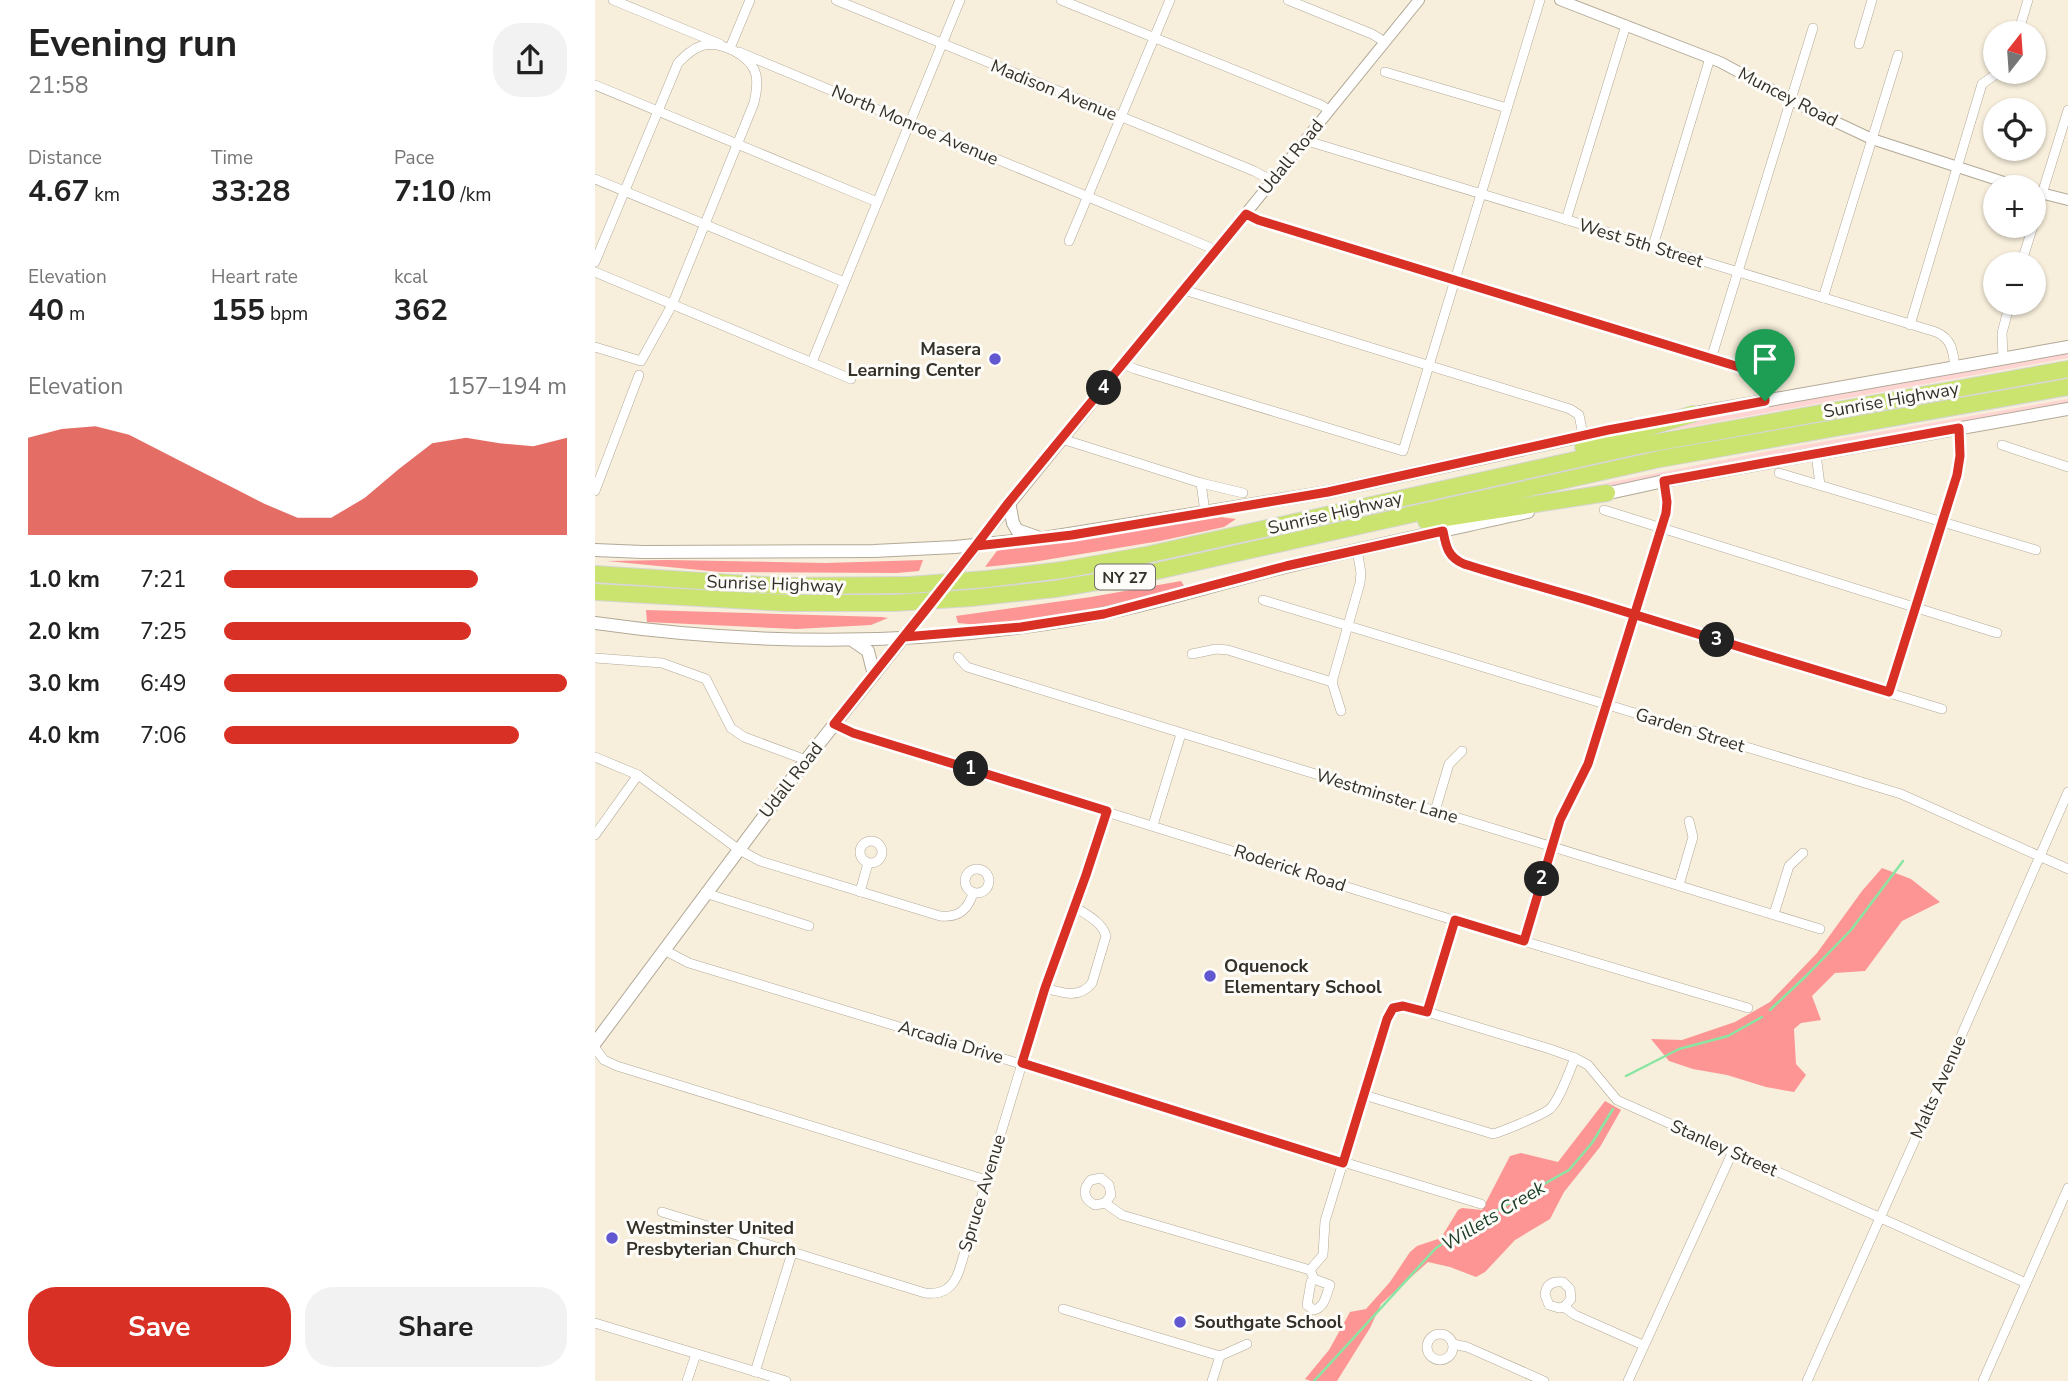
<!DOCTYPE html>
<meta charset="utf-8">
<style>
:root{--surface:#fff;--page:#f2f2f2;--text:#222;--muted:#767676;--accent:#d93025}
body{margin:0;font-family:"Nunito Sans",sans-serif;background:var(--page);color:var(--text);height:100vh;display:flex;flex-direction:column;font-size:26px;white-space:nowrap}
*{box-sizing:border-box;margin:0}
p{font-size:23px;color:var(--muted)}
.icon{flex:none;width:38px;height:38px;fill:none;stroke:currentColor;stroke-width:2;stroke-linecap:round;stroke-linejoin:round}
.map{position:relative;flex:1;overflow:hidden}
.side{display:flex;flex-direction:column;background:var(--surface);width:595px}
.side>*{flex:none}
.needle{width:46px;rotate:17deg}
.controls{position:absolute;left:1388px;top:21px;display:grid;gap:14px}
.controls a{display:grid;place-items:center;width:63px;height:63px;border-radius:50%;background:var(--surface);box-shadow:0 2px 5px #0004;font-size:35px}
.pin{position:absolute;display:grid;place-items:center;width:60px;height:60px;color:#fff;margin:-72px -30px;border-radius:50% 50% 50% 0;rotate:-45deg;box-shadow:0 0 7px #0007}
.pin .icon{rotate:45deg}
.km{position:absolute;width:35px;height:35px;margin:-18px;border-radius:50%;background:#222;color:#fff;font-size:19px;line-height:35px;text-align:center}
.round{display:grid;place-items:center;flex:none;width:74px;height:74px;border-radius:28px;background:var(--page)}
.summary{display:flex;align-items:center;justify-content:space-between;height:119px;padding:0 28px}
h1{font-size:38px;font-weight:700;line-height:52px}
.metrics{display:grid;grid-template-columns:repeat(3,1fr);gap:10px;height:119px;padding:7px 28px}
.metrics div{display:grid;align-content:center}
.metrics b{font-size:30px;font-weight:700}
.metrics small{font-size:19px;font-weight:400}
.metrics p{font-size:19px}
.chart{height:196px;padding:14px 28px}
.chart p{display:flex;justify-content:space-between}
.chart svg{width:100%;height:126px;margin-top:7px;fill:var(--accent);opacity:.7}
.button{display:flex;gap:14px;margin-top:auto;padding:14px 28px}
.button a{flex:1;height:80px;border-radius:28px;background:var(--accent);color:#fff;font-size:28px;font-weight:700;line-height:80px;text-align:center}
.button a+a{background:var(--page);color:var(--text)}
ul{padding:0 28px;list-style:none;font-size:23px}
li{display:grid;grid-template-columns:112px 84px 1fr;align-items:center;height:52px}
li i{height:18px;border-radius:9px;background:var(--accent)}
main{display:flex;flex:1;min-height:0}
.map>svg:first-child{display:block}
</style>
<main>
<section class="side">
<div class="summary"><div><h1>Evening run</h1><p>21:58</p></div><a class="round"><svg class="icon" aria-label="share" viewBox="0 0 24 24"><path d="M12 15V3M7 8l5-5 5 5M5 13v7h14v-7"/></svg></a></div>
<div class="metrics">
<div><p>Distance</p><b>4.67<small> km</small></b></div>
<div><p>Time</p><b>33:28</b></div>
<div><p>Pace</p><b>7:10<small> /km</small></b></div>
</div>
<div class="metrics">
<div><p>Elevation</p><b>40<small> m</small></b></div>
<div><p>Heart rate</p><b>155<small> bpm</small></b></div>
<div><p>kcal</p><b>362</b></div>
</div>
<div class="chart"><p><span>Elevation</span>157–194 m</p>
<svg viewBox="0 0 160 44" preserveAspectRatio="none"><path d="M0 44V10L10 7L20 6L30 9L40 15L50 21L60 27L70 33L80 38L90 38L100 31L110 21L120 12L130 10L140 12L150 13L160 10V44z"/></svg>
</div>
<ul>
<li><b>1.0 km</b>7:21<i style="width:74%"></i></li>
<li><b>2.0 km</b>7:25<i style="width:72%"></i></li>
<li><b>3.0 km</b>6:49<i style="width:100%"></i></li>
<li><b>4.0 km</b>7:06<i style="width:86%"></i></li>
</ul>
<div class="button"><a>Save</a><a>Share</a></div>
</section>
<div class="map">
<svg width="1473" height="1381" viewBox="0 0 1473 1381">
<rect width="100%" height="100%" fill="#f7eedb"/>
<g fill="#ffd5d3">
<path d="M 1473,352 L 1473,358 L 1055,434 L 1108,418 Z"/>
<path d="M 1473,399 L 1473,404 L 980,496 L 946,496 L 1174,451 Z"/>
</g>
<g fill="#fd9595">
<path d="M 625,517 L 641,519 L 629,527 L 565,541 L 438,562 L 390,567 L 404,548 Z"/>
<path d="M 72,560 L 231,563 L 328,560 L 324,571 L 302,573 L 125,572 L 12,561 Z"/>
<path d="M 586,581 L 589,586 L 495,613 L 384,625 L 363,623 L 361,616 L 496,597 Z"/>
<path d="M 51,610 L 287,617 L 293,618 L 276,625 L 201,629 L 52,622 Z"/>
<path d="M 1287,868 L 1316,879 L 1345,902 L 1307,921 L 1270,971 L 1240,973 L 1217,996 L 1226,1020 L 1206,1023 L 1199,1029 L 1201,1064 L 1211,1075 L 1199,1092 L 1171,1087 L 1132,1075 L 1098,1069 L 1074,1061 L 1056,1039 L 1087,1040 L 1140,1022 L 1175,1002 L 1222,953 L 1267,891 Z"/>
<path d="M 1010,1101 L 1026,1110 L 1005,1147 L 969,1192 L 955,1219 L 920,1240 L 890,1272 L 881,1277 L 855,1267 L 833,1262 L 786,1304 L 775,1328 L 742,1381 L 716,1381 L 710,1379 L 734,1350 L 755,1312 L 771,1309 L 795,1282 L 815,1252 L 822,1246 L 846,1238 L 863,1210 L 867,1208 L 887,1210 L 915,1156 L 926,1153 L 963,1162 Z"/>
</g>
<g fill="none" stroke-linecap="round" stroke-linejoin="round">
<g stroke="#8ae4a4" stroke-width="2.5">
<path d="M 1175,1010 L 1211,976 L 1256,930 L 1308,861"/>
<path d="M 1031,1076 L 1084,1049 L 1133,1036 L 1167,1017"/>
<path d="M 719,1381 L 841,1248 L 885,1220 L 974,1170 L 997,1143 L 1018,1109"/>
</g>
<g stroke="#b2a997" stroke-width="10">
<g id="minor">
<path d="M 18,0 L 125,44"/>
<path d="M 241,0 L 659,171 L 677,181"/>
<path d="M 466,0 L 726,105 L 734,110"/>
<path d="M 693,0 L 777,34 L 790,42"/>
<path d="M 1423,33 L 1433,0"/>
<path d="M 1264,44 L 1277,0"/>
<path d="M 135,48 L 155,0"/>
<path d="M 144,52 L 621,250"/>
<path d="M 790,72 L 912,108"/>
<path d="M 0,85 L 282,202"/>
<path d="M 711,139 L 719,143 L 1341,332 C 1357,339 1358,351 1360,367"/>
<path d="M 0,179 L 249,282"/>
<path d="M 651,213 L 663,220 L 1157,371 C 1170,377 1169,387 1170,401"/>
<path d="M 971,220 L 1031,25"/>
<path d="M 1438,223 L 1473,110"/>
<path d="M 474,241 L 575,0"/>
<path d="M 1058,246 L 1115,58"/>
<path d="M 0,262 L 83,63 C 90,56 97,49 106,46 C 125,40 156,55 161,75 C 163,85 161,94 159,103 L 77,305 L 46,361 L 0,347"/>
<path d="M 1426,264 L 1438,226"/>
<path d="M 0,272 L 256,379"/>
<path d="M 589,290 L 975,409 L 984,415 L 988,435"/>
<path d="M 1228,298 L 1303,55"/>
<path d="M 1315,325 L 1387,84 L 1404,72"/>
<path d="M 1408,358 L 1407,333 L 1415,303"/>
<path d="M 1116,359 L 1218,28"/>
<path d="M 217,362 L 365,0"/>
<path d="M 528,364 L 540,369 L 808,451 L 945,0"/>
<path d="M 467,439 L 606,483 L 648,493"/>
<path d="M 1407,445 L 1473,467"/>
<path d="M 1221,454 L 1225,485"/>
<path d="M 1184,473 L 1441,550"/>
<path d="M 606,483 L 610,512"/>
<path d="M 0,491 L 44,375"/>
<path d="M 1009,510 L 1402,633"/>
<path d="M 848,531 C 851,547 853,556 869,564 L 1347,709"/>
<path d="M 668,600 L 1306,794 L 1473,869"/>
<path d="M 597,654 L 621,649 L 633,650 L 737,682"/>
<path d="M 363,657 L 372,667 L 1225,929"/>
<path d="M 0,658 L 67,663 L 111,679 L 136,728 L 149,737 L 211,760"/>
<path d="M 737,682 L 765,583 L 766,573 L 762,550"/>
<path d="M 737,682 L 746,711"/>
<path d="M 1294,693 L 1360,481 L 1365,456 L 1364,428"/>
<path d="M 239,724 L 258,733 L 858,920 L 1153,1008"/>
<path d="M 0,757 L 43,775 L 143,849 L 165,861 L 345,916 C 363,918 373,910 378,893"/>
<path d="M 840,811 L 854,764 L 867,751"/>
<path d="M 558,825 L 586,734"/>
<path d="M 0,835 L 43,775"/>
<circle cx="276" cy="852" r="11"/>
<circle cx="382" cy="881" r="12"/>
<path d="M 1084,885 L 1098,837 L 1094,821"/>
<path d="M 265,892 L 273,863"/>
<path d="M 110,893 L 214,926"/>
<path d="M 1179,914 L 1194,866 L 1208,853"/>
<path d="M 929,941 L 965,820 L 993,764 L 1071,513 L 1072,502 L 1069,481"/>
<path d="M 69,950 L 94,963 L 886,1204"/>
<path d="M 450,988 C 467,993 485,999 497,983 L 511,936 C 507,922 492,915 480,907"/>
<path d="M 832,1012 L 860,920"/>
<path d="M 0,1048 L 9,1060 L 22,1066 L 391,1180"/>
<path d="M 769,1095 L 898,1134 C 909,1131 947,1115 955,1109 C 965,1099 974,1072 980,1058"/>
<path d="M 510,1203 L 516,1195 L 514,1185 L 506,1178 L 496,1180 C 487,1189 488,1199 500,1205 L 510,1203 L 527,1215 L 715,1270"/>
<path d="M 67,1212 L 330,1293 C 348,1295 358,1288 364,1271 L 450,988 L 491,875 L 512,811"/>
<path d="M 719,1279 L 735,1285 C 731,1295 730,1307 719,1310 L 712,1305 L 716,1282 L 719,1279 L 715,1270 L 728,1255 L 730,1221 L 792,1019 L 798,1008 L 809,1005 L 955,1049 L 980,1058 L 993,1065 L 1022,1100 L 1431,1283"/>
<path d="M 969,1307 L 976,1299 L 975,1289 L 968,1282 C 957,1281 951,1285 950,1295 L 954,1305 L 964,1308 L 969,1307 L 980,1315 L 1048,1345"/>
<path d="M 468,1309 L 625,1356 L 652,1344"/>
<path d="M 0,1323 L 191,1381"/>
<circle cx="845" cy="1347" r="13"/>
<path d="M 858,1344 L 872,1347 L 949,1381"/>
<path d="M 160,1372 L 197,1253"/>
<path d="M 92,1381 L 101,1354"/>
<path d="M 617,1381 L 625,1356"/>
<path d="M 1033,1381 L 1138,1151"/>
<path d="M 1212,1381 L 1349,1075 L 1473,792"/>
<path d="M 1388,1381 L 1473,1188"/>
</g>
</g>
<g stroke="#b2a997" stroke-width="12">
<g id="tertiary">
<path d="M 965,0 L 1125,62 L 1211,108 L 1277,139 L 1424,187"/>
<path d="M 1438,191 L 1473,200"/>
<path d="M 381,546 L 824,0"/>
</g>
</g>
<g stroke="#b2a997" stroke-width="14">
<g id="secondary">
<path d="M 1090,415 L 1473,347"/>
<path d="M 1005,495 L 1069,481 L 1473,409"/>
<path d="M 414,502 L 418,523 L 422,530 L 442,537"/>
<path d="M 0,550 L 48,552 L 279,551 L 360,547 L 449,538 L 733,492 L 1038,425"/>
<path d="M 0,623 C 155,645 315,646 469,621 C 545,609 617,585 690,567 C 771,547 852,530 933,512"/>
<path d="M 257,640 L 273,651 L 279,675"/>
<path d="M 0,1043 L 211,760 L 381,546"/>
</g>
</g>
<g stroke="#d6d6d4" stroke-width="18">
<g id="motorway">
<path d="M 988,447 L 1098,414"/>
<path d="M 831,521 L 1012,493"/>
<path d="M 0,574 L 186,586 L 314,585"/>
<path d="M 392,579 L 467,570 L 551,555 L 1047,445 L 1473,369"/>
<path d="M 0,592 L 191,603 L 299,603"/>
<path d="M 376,598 L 460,589 L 544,575 L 1065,459 L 1473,387"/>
</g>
</g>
<use href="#minor" stroke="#fff" stroke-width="9"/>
<use href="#tertiary" stroke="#fff" stroke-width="10"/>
<use href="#secondary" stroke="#fff" stroke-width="12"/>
<use href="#motorway" stroke="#cbe36f" stroke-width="16"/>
<g stroke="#d6d6d4" stroke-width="18" stroke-linecap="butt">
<g id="motorway-bridge">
<path d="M 314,585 L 392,579"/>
<path d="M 299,603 L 376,598"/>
</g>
</g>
<use href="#motorway-bridge" stroke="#cbe36f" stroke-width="16"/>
</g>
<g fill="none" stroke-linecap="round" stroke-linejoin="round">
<g stroke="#fff" stroke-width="14">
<path id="route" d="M 1170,401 L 1013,430 L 733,492 L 477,535 L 381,546 L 239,724 L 258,733 L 512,811 L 491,875 L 450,988 L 427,1063 L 748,1163 L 792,1019 L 798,1008 L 808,1006 L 832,1012 L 860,920 L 929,941 L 965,820 L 993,764 L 1071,513 L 1072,502 L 1069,481 L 1364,428 L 1365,456 L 1362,475 L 1294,692 C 1193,662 1093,631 992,600 C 951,588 910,577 869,564 C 853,557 851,547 848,531 L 691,566 L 509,614 L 426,627 L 309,637 C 345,593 380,547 414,502 L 651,214 L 663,220 L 1157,371 C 1170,377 1169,387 1170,401"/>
</g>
<use href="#route" stroke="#d93025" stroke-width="9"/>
</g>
<g fill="#6158d1" stroke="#fefcf8" stroke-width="2.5">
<circle cx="400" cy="359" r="7"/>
<circle cx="615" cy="976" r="7"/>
<circle cx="17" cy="1238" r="7"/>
<circle cx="585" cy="1322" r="7"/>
</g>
<g text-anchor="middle" stroke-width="6" stroke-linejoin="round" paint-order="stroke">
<rect fill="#fefcf8" stroke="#716e67" stroke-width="2" x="500" y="564.5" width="60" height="25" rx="5"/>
<g font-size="16" font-weight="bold" fill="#343129">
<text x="530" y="583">NY 27</text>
</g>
<g font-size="18" fill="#343129" stroke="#fefcf8">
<text transform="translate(459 90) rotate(22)" y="6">Madison Avenue</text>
<text transform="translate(1193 97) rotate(27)" y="6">Muncey Road</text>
<text transform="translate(320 125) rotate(23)" y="6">North Monroe Avenue</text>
<text transform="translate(696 157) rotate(-51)" y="6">Udall Road</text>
<text transform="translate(1046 243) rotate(17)" y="6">West 5th Street</text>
<text transform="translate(1296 400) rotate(-10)" y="6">Sunrise Highway</text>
<text transform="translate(740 513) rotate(-13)" y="6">Sunrise Highway</text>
<text transform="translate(180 584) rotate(2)" y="6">Sunrise Highway</text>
<text transform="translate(1095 730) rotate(17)" y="6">Garden Street</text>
<text transform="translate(196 780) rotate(-52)" y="6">Udall Road</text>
<text transform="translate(792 796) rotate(17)" y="6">Westminster Lane</text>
<text transform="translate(695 868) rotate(18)" y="6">Roderick Road</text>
<text transform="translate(356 1042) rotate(17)" y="6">Arcadia Drive</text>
<text transform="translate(1343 1087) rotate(-66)" y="6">Malts Avenue</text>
<text transform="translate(1129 1148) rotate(24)" y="6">Stanley Street</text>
<text transform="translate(387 1193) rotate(-73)" y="6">Spruce Avenue</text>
</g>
<g font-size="18" font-weight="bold" fill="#343129" stroke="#fefcf8" text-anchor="start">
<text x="386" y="355" text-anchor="end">Masera<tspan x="386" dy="21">Learning Center</tspan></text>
<text x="629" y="972">Oquenock<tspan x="629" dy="21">Elementary School</tspan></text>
<text x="31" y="1234">Westminster United<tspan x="31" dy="21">Presbyterian Church</tspan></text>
<text x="599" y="1328">Southgate School</text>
</g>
<g font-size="19" font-style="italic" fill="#1a3f26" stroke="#fefcf8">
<text transform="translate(898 1215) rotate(-31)" y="7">Willets Creek</text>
</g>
</g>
</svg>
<div class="controls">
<a><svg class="needle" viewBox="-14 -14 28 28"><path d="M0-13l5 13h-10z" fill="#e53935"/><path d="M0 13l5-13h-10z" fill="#767676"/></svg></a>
<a><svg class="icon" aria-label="locate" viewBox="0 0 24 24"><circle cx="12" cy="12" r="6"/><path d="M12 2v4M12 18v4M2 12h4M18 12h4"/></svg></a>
<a>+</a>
<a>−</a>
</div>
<div class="pin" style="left:1170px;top:401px;background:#1e9e55"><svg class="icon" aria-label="arrive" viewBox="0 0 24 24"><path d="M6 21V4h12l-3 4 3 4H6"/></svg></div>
<b class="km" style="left:376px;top:769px">1</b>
<b class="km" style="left:947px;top:879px">2</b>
<b class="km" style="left:1122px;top:640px">3</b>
<b class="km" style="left:509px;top:388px">4</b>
</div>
</main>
